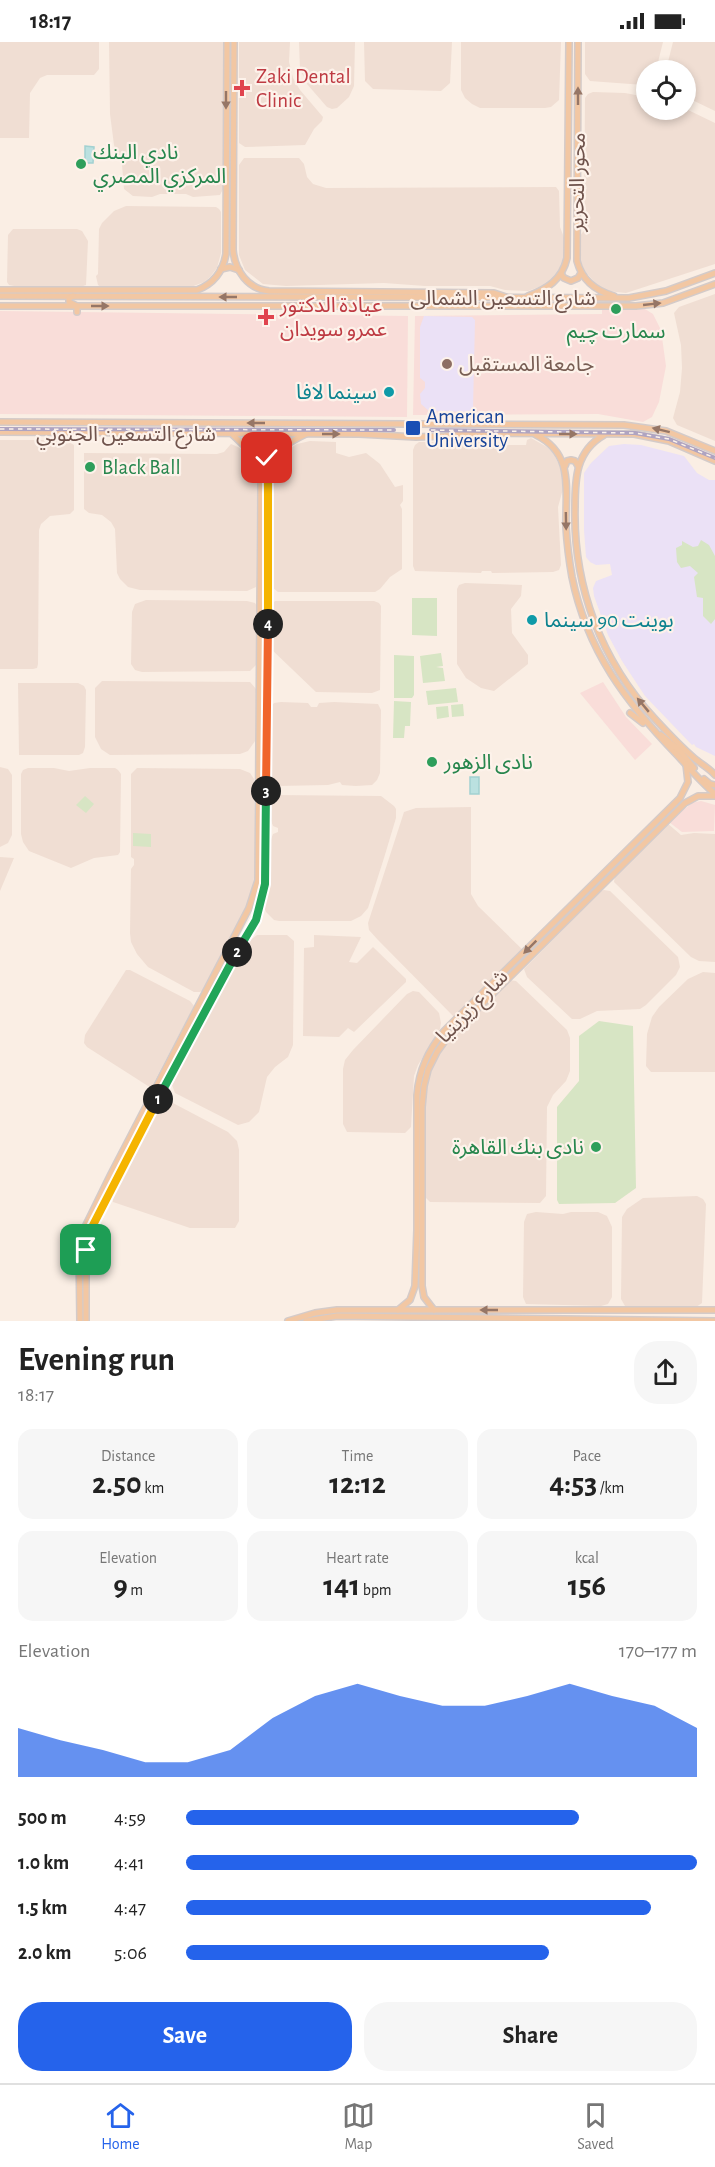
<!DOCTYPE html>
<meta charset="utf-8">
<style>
:root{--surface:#fff;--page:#f6f6f6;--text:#222;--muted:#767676;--line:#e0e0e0;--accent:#2563eb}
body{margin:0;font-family:"Alegreya Sans","Noto Sans Arabic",sans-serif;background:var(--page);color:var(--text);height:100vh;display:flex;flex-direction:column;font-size:22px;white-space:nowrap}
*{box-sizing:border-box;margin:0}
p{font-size:20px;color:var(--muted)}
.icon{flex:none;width:33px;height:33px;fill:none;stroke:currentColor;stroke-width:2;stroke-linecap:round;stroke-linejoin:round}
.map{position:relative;height:1279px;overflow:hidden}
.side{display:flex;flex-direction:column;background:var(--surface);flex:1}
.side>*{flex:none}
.fabs{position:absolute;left:636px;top:18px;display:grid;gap:12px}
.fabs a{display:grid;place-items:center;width:60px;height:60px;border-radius:50%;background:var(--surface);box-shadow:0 3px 9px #0003;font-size:30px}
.pin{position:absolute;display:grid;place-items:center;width:51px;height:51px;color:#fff;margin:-26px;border-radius:12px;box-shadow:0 3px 9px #0006}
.km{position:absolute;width:30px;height:30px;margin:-15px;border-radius:50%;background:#222;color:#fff;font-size:16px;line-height:30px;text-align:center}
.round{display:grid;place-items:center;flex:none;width:63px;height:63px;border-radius:24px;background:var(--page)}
.head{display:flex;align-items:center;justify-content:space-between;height:102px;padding:0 18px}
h1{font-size:33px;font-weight:600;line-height:45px}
.metrics{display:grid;grid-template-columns:repeat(3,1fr);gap:9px;height:102px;padding:6px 18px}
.metrics div{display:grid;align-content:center;border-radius:15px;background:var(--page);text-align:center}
.metrics b{font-size:30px;font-weight:600}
.metrics small{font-size:16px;font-weight:400}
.metrics p{font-size:16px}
.chart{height:168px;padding:12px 18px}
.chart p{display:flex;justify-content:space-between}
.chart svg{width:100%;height:108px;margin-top:6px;fill:var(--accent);opacity:.7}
.cta{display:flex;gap:12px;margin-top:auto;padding:12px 18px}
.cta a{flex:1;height:69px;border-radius:24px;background:var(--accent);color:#fff;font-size:24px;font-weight:600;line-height:69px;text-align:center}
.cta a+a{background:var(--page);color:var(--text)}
ul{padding:0 18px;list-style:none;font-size:20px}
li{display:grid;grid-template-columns:96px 72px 1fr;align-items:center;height:45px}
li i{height:15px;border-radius:8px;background:var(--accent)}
.status{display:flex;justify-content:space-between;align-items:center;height:42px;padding:0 30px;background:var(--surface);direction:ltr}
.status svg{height:16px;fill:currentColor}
.tabs{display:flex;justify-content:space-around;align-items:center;height:84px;border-top:2px solid var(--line);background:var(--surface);font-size:16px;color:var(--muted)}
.tabs a{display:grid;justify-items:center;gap:3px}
.tabs .current{color:var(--accent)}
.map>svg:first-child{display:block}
</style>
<div class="status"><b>18:17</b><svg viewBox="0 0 49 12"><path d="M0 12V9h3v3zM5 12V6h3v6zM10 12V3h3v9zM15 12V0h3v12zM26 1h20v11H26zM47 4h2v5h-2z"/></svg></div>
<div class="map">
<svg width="715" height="1279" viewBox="0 0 715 1279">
<rect width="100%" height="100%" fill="#faeee4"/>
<g fill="#f0ded3">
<path d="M 0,0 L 99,0 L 99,27 L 94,33 L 47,33 L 40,36 L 30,51 L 29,96 L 0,96 Z"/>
<path d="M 109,0 L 223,0 L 223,147 L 220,153 L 193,155 L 186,152 L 160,152 L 152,155 L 133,154 L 124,147 L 122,123 L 114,103 L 110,72 Z"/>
<path d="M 239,0 L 290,0 L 289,20 L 293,36 L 300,48 L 323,75 L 322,79 L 314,87 L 305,103 L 245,105 L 239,101 Z"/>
<path d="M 299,0 L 355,0 L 354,44 L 349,55 L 337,66 L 332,67 L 327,65 L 307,42 L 300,27 Z"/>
<path d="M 364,0 L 452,0 L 450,41 L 441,49 L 373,47 L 365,39 Z"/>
<path d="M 461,0 L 561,0 L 559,58 L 551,65 L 545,66 L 480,66 L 472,62 L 465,56 L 461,48 Z"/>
<path d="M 585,0 L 663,0 L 656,28 L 646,28 L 646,43 L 644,43 L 590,39 L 585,32 Z"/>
<path d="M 673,0 L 715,0 L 715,69 L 686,55 L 686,28 L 666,28 Z"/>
<path d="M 593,50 L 625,51 L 646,55 L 646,68 L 686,67 L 715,81 L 715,222 L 626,251 L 607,249 L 597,243 L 585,229 L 579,217 L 579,196 L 584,188 L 585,56 L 588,52 Z"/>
<path d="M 244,116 L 299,116 L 304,122 L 307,135 L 313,142 L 326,146 L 556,145 L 559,149 L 560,185 L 565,198 L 564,216 L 561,225 L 555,235 L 547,242 L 528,249 L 505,248 L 490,244 L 425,244 L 384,241 L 286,244 L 263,242 L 245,228 L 239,213 L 239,123 Z"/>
<path d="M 126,164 L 216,165 L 219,167 L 221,170 L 221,211 L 217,226 L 210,235 L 204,240 L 191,245 L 101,245 L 98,243 L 96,234 L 98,232 L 99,187 L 102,181 L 114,169 Z"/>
<path d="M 13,187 L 77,187 L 82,189 L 88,199 L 86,243 L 83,244 L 14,244 L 9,243 L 7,240 L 8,193 Z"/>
<path d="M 715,252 L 715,399 L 677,383 L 673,376 L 680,350 L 682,326 L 681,303 L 674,271 L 679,265 Z"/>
<path d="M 531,396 L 547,405 L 554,412 L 562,429 L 563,447 L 558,465 L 561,523 L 559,528 L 553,530 L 492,531 L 491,529 L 482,529 L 481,531 L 415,529 L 413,524 L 413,408 L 415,403 L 419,400 L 494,400 L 499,403 L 526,403 L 527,398 Z"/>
<path d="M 0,398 L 65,398 L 74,403 L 74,468 L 70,472 L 50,474 L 41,482 L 39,488 L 38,622 L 37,626 L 33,627 L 0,627 Z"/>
<path d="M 310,399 L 336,400 L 336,411 L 349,415 L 366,411 L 380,422 L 395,445 L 403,443 L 403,459 L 400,463 L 402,467 L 402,527 L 390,535 L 380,547 L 375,550 L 278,550 L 272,545 L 272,431 L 277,419 L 285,409 L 297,402 Z"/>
<path d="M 231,402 L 240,406 L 248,412 L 257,433 L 256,545 L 247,549 L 140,548 L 128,545 L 120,537 L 117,531 L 115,487 L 111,480 L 102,473 L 89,471 L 84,467 L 84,411 L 217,412 L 224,410 Z"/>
<path d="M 465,541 L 522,543 L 521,554 L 511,567 L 512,591 L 528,613 L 528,622 L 494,649 L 481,646 L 466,636 L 457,622 L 457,547 L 459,543 Z"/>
<path d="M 146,558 L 247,559 L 255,561 L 257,564 L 256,623 L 250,629 L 142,630 L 135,628 L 131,622 L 132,570 L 135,562 Z"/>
<path d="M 275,559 L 374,559 L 379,561 L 381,564 L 380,648 L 372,651 L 316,650 L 269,605 L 270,564 Z"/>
<path d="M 102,639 L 250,640 L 256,647 L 255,699 L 248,709 L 240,712 L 110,713 L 101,707 L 95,695 L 95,646 Z"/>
<path d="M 18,641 L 78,641 L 84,644 L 86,648 L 85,705 L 83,711 L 79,713 L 19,713 Z"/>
<path d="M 281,660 L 308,661 L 311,665 L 317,665 L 319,661 L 334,660 L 378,662 L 381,668 L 380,731 L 377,738 L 372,743 L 356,744 L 342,743 L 340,740 L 328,743 L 278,744 L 273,742 L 271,736 L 271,665 L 274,661 Z"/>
<path d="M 0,725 L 8,727 L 12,733 L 12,793 L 8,801 L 0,805 Z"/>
<path d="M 28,726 L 54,726 L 69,729 L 90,726 L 115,726 L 118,728 L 121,732 L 120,810 L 118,813 L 94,816 L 71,826 L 29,809 L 23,800 L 21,792 L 21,732 L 23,728 Z"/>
<path d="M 137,726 L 240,727 L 250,731 L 254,737 L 255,822 L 253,848 L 248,861 L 203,948 L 200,950 L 194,950 L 148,925 L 137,912 L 131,900 L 130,891 L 131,827 L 134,823 L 134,817 L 131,815 L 131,732 Z"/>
<path d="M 274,753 L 381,754 L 394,764 L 396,767 L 396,776 L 384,816 L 368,866 L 361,874 L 351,879 L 279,879 L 274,878 L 266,870 L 264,865 L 270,830 L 270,800 L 273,792 L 278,790 L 278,786 L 273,784 L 269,773 L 270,758 Z"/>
<path d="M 471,765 L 471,852 L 478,864 L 527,912 L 459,980 L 378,898 L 369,888 L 368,881 L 404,770 L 416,766 Z"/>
<path d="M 667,781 L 681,793 L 694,791 L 715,792 L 715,920 L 699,919 L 691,915 L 614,840 L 615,833 Z"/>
<path d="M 0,815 L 14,816 L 0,849 Z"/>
<path d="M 604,848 L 610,849 L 678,915 L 680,925 L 676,933 L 646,963 L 640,967 L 597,969 L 580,977 L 572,977 L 527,935 L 524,927 L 601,849 Z"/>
<path d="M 257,893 L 287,893 L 294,899 L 293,1003 L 288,1015 L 275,1025 L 267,1035 L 259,1070 L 249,1080 L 238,1083 L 175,1051 L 172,1043 L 244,903 Z"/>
<path d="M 314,893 L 361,895 L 349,920 L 357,921 L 373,905 L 406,937 L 406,940 L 354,990 L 348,986 L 339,995 L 303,994 L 304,906 L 314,905 Z"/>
<path d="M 126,928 L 130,928 L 190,959 L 194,964 L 152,1044 L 148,1044 L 87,1005 L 84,1001 L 85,993 Z"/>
<path d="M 703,930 L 715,931 L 715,1030 L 651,1030 L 646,1024 L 647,992 L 652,975 L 659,965 L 688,937 Z"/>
<path d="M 509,938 L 516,939 L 567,988 L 570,996 L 570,1029 L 566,1039 L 553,1053 L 547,1065 L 546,1154 L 540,1161 L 430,1160 L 426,1156 L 423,1060 L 428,1034 L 439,1008 Z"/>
<path d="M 413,949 L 419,950 L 439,971 L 441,981 L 440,987 L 418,1023 L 414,1034 L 411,1085 L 405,1091 L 347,1090 L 343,1082 L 343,1027 L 345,1018 L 353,1008 L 407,952 Z"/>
<path d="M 164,1059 L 171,1060 L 228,1090 L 237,1099 L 239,1108 L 239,1179 L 235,1186 L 190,1186 L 113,1160 L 112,1153 L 149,1088 L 150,1081 L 160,1062 Z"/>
<path d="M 697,1154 L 703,1157 L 706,1162 L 702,1261 L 696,1265 L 684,1266 L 676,1264 L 655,1264 L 648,1266 L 625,1264 L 621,1257 L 622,1175 L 627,1167 L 643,1156 Z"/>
<path d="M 536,1170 L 563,1172 L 571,1170 L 598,1170 L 607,1174 L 612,1185 L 612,1255 L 608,1262 L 601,1264 L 526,1262 L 523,1255 L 524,1180 L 527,1172 Z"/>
</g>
<g fill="#f9ddd9">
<path d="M 645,267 L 653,272 L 661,288 L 666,324 L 659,360 L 652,375 L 643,380 L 598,372 L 413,373 L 415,274 L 602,272 L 602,268 Z"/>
<path d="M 0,269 L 408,274 L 407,375 L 0,372 Z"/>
<path d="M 603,640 L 626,675 L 652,702 L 635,718 L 580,651 Z"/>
<path d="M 701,759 L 715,763 L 714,789 L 682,790 L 669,780 L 692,761 Z"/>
</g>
<g fill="#ebe1f6">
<path d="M 424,274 L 472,275 L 475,278 L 473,367 L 470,370 L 429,369 L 421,362 L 420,352 L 425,346 L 425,340 L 420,336 L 420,285 Z"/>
<path d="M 624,402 L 641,403 L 684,414 L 697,431 L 709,438 L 715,438 L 715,714 L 696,705 L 694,702 L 692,703 L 645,654 L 622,619 L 608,593 L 594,554 L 593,546 L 596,539 L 612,533 L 610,522 L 596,523 L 590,520 L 586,515 L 584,488 L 584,431 L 591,421 L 609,404 Z"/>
</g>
<g fill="#d7e5c4">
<path d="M 701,498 L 709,503 L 715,514 L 715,577 L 711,582 L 703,574 L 703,556 L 697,555 L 694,535 L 698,531 L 690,524 L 681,526 L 677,520 L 676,506 L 682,503 L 682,499 L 693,505 L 698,504 Z"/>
<path d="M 412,556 L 437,556 L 437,594 L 412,593 Z"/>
<path d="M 262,597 L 266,597 L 264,782 L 261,782 Z"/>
<path d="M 441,611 L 443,624 L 436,625 L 443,626 L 445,639 L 423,641 L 420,614 Z"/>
<path d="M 394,613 L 414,614 L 414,653 L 412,656 L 394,656 Z"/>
<path d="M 456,646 L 458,660 L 428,663 L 426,649 Z"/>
<path d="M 394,659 L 411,660 L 410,684 L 405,684 L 404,696 L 393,696 Z"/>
<path d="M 463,662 L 464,674 L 452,675 L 451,663 Z"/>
<path d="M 448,664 L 449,675 L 437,677 L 436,665 Z"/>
<path d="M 85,754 L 94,762 L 86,771 L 76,763 Z"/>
<path d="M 133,791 L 151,792 L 151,805 L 133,804 Z"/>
<path d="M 599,979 L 633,984 L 636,1146 L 615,1161 L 559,1162 L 557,1158 L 557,1065 L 579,1039 L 579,994 Z"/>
</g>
<g fill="#bbe1e0" stroke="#a2d1d1" stroke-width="1.5">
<path d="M 85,104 L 94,105 L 93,121 L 85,121 Z"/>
<rect x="470" y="735" width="9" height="17"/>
</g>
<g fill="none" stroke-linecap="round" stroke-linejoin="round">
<g stroke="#d4cbc9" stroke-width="8">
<g id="major">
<path d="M 234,0 L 233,208 C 235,229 248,247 269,249 L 494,251 L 506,255"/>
<path d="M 578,0 L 577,219 C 582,238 596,249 614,254"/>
<path d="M 221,227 L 230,225 L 239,228"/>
<path d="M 561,232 L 564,236 L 571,239 L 578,236 L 581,231"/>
<path d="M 0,248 L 197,248 C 213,242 223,229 226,212 L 227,0"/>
<path d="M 0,254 L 629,256 L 666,249 L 715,231"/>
<path d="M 73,254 L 69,256 L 69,260 L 77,264 L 77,270"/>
<path d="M 528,254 C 547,247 562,238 567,216 L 569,0"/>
<path d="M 0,264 L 636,264 L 663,261 L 715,242"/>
<path d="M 0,380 L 624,383 L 666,389 L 715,409"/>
<path d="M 0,390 L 359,392 L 416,395 L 445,394 L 475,391 L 634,392 L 669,399 L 715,419"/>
<path d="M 536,393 C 575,412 565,449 566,485 C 567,502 569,518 572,535 C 587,609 626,660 677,713 C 689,726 701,740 715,752"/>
<path d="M 604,393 C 576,409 575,436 575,465 C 573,544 601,619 655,677 C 667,690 680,704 694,716 C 701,722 709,726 715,733"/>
<path d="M 243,400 L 287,399"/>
<path d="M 258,420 L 265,416 L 272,420"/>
<path d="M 565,424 L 567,419 L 571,418 L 575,419 L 578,424"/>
<path d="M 630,671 L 643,681"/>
<path d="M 661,693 L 680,709 L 694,726"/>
<path d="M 704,737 L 710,742 L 715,743"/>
<path d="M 398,1268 L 410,1258 L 415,1244 L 417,1188 L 417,1053 C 419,1028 428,1009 444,989 L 680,756 L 688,740 L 686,722"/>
<path d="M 434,1268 L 424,1255 L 422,1244 L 422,1065 L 424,1044 L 428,1028 L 437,1010 L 445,999 L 685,761 L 698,754 L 715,754"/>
<path d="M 80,1279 L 79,1204 L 85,1185 L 111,1132 L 249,866 L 258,838 L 261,431 L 252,411 L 233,393"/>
<path d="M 86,1279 L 86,1208 L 90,1191 L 230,921 L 254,883 L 261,860 L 267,824 L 268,431 C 273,409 287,401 306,392"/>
<path d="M 288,1279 L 315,1271 L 337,1268 L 715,1268"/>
<path d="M 306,1279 L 337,1274 L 715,1279"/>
</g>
</g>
<use href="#major" stroke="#f2c7a3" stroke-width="5"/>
<g stroke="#afa4c1" stroke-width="4">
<g id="rail">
<path d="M 0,387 L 394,388"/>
<path d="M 431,388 L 635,391 L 669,397 L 715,416"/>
</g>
</g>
<use href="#rail" stroke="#fdf2ea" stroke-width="1.5" stroke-dasharray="4.5" stroke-linecap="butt"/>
</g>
<defs><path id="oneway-solid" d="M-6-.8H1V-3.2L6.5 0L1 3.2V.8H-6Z" transform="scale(1.5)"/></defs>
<g fill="#967666">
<use href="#oneway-solid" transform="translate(578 54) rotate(-90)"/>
<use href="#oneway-solid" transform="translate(226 58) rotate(90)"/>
<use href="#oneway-solid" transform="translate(228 255) rotate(-180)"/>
<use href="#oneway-solid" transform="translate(652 262) rotate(-6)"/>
<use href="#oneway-solid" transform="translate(100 264)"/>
<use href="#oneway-solid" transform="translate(256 381) rotate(180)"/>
<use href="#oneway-solid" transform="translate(661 388) rotate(-166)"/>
<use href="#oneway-solid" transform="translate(331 392)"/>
<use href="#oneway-solid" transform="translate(568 392)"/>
<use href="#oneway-solid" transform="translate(566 479) rotate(89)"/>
<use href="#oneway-solid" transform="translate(643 663) rotate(-130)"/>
<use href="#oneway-solid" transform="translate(530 905) rotate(135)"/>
<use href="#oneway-solid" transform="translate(489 1268) rotate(-180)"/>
</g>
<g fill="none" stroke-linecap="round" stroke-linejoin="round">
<g stroke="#fff" stroke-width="12">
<path id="split-1" d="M 86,1208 L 91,1187 L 158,1057"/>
</g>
<g stroke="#fff" stroke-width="12">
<path id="split-2" d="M 158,1057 L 237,910"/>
</g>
<g stroke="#fff" stroke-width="12">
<path id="split-3" d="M 237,910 L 256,878 L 265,842 L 266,749"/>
</g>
<g stroke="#fff" stroke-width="12">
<path id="split-4" d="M 266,749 L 268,582"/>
</g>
<g stroke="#fff" stroke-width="12">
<path id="split-5" d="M 267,416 L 272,420 L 268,431 L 268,582"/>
</g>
<use href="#split-1" stroke="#f5b400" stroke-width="8"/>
<use href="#split-2" stroke="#22a559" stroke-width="8"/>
<use href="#split-3" stroke="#22a559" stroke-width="8"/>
<use href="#split-4" stroke="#f0652b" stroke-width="8"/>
<use href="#split-5" stroke="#f5b400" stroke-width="8"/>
</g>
<g fill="#e0444e" stroke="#fdf2ea" stroke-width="2">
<path d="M239 37h6v6h6v6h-6v6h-6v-6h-6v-6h6z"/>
<path d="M263 266h6v6h6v6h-6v6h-6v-6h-6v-6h6z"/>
</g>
<g fill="#2e9e5b" stroke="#fdf2ea" stroke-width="2">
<circle cx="81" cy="122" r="6"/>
<circle cx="616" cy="267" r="6"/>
<circle cx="90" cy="425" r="6"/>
<circle cx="432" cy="720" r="6"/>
<circle cx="596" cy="1105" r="6"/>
</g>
<circle fill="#8d6e63" stroke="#fdf2ea" stroke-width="2" cx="447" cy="322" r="6"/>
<g fill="#0f9aa8" stroke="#fdf2ea" stroke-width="2">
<circle cx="389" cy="350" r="6"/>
<circle cx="532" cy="578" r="6"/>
</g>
<rect fill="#1a4fb4" stroke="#fdf2ea" stroke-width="2" x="405" y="378" width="16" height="16" rx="3"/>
<g text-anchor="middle" stroke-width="4.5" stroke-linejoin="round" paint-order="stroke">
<g font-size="21" fill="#be3a42" stroke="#fdf2ea" text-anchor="start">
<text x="256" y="41">Zaki Dental<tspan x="256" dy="24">Clinic</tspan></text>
<text x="280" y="270">عيادة الدكتور<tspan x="280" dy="24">عمرو سويدان</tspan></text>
</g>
<g font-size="21" fill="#27864d" stroke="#fdf2ea" text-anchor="start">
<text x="93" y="117">نادي البنك<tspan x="93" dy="24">المركزي المصري</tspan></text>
<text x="616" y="296" text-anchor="middle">سمارت چيم</text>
<text x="102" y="432">Black Ball</text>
<text x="444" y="727">نادى الزهور</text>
<text x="584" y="1112" text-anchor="end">نادى بنك القاهرة</text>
</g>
<g font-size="21" fill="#6f534c" stroke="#fdf2ea">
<text transform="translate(577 140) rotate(-89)" y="7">محور التحرير</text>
<text x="503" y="263">شارع التسعين الشمالى</text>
<text x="126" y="399">شارع التسعين الجنوبي</text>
<text transform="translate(472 964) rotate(-46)" y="7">شارع زيزينيا</text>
</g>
<g font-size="21" fill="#785e54" stroke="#fdf2ea" text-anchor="start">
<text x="459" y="329">جامعة المستقبل</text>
</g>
<g font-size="21" fill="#0d838f" stroke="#fdf2ea" text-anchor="end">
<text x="377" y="357">سينما لافا</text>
<text x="544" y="585" text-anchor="start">بوينت 90 سينما</text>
</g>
<g font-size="21" fill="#164399" stroke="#fdf2ea" text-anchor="start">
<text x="426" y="381">American<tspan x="426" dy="24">University</tspan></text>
</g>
</g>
</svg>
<div class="fabs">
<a><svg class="icon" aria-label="locate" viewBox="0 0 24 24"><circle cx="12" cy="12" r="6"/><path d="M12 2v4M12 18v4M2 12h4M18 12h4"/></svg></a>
</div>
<div class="pin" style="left:86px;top:1208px;background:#1e9e55"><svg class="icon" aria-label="arrive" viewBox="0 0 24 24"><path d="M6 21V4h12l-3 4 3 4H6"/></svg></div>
<div class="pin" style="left:267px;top:416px;background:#d93025"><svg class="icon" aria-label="check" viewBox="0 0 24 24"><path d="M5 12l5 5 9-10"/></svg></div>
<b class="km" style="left:158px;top:1057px">1</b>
<b class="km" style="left:237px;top:910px">2</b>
<b class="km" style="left:266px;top:749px">3</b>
<b class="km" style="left:268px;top:582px">4</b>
</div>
<section class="side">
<div class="head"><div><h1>Evening run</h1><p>18:17</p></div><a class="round"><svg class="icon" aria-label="share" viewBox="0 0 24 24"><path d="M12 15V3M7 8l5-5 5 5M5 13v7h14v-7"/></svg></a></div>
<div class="metrics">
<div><p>Distance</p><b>2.50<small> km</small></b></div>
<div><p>Time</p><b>12:12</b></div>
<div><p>Pace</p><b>4:53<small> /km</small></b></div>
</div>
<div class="metrics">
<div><p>Elevation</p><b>9<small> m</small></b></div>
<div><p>Heart rate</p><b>141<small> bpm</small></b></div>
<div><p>kcal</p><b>156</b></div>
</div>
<div class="chart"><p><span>Elevation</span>170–177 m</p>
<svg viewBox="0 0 160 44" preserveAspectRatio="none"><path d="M0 44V24L10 29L20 33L30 38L40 38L50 33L60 20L70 11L80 6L90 11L100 15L110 15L120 11L130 6L140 11L150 15L160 24V44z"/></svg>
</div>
<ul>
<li><b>500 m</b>4:59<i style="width:77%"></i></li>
<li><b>1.0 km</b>4:41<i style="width:100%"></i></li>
<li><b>1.5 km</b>4:47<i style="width:91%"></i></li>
<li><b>2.0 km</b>5:06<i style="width:71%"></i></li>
</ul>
<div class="cta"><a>Save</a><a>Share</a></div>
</section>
<nav class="tabs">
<a class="current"><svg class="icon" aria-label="home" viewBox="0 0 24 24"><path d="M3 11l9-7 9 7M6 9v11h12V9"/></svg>Home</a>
<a><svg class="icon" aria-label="map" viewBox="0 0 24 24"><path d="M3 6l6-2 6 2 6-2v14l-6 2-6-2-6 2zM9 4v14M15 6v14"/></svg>Map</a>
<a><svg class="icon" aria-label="saved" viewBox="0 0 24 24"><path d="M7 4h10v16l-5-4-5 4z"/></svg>Saved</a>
</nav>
